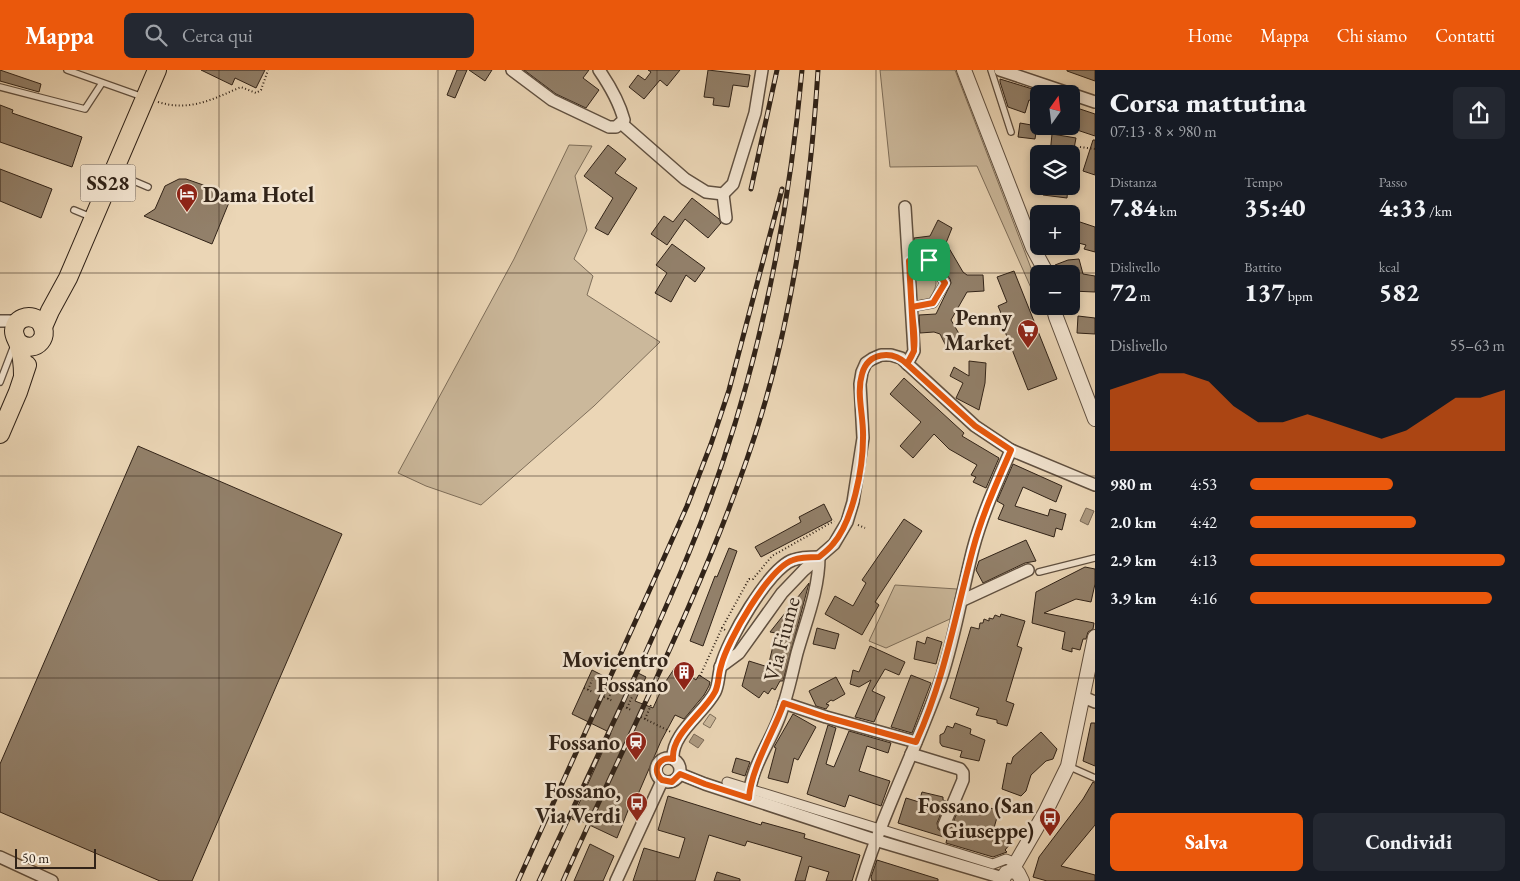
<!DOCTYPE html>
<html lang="it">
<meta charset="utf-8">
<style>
:root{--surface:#171b24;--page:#242831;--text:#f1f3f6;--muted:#9ea1a6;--accent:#ea580c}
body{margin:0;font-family:"EB Garamond",serif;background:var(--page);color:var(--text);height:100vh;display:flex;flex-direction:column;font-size:19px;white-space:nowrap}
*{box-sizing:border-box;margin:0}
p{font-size:16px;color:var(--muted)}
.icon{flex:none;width:28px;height:28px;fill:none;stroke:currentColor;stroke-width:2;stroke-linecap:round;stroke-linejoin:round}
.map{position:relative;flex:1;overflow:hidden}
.drawer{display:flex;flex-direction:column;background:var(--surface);width:425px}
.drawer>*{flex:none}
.needle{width:32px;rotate:14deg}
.controls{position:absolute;left:1030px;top:15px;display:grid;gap:10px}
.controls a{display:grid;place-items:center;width:50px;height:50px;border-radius:8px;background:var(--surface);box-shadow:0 2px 8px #0003;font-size:25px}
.scale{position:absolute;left:15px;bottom:12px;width:81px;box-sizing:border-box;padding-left:5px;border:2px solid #312318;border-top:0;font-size:14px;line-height:18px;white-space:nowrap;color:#312318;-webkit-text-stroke:4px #f2e4d0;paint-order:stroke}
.pin{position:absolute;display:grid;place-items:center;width:42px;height:42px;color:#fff;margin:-21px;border-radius:10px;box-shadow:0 2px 8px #0006}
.round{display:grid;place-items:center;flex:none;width:52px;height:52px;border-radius:8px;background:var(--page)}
.overview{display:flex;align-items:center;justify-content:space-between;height:85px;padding:0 15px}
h1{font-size:28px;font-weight:800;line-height:38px}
.figures{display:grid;grid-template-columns:repeat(3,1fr);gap:8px;height:85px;padding:5px 15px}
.figures div{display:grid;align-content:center}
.figures b{font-size:25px;font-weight:800}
.figures small{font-size:14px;font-weight:400}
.figures p{font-size:14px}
.chart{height:140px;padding:10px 15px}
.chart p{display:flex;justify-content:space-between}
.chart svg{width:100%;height:90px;margin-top:5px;fill:var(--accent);opacity:.7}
.button{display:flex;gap:10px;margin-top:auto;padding:10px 15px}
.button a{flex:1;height:58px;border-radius:8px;background:var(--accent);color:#fff;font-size:20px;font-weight:800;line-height:58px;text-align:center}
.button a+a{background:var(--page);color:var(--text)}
ul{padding:0 15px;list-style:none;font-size:16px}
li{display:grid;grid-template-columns:80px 60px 1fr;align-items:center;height:38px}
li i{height:12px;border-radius:6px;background:var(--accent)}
header{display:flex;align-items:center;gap:30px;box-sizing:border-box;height:70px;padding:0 25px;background:var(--accent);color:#fff}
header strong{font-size:24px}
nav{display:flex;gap:28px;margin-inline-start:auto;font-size:18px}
.search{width:350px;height:45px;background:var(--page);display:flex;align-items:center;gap:12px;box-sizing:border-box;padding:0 18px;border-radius:8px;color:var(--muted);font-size:19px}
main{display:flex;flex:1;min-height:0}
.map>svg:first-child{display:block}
</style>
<header>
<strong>Mappa</strong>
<div class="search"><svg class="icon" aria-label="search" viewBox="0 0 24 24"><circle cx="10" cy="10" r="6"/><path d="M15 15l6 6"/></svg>Cerca qui</div>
<nav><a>Home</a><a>Mappa</a><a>Chi siamo</a><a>Contatti</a></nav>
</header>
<main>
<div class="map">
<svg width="1095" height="811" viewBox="0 0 1095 811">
<rect width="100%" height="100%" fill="#ebd6b6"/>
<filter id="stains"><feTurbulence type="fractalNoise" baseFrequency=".004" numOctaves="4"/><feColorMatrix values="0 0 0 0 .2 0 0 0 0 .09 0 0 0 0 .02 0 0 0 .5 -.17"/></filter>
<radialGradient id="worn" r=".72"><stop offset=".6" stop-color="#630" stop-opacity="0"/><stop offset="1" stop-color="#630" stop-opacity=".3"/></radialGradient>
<g fill="#cbb89b" stroke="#7e6e5a">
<path d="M 880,0 L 955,0 L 1039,219 L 1039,236 L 977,96 L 890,97 Z"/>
<path d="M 569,75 L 592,76 L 575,106 L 587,160 L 574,189 L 593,206 L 587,225 L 660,272 L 594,336 L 481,435 L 426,416 L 398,403 L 514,189 Z"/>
<path d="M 915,194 L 927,194 C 937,208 940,213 929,229 L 916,231 Z"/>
<path d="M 895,515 L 957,519 L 950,549 L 886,578 L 869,571 Z"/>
<path d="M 710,644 L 716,648 L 710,658 L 703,654 Z"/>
</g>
<g fill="#ac9980" stroke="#7b6a56">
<path d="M 1086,438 L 1094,441 L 1088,455 L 1080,451 Z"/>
<path d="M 694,664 L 704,670 L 698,678 L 689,672 Z"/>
</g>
<g fill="#92806a" stroke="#312318">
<path d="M 0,0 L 41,14 L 39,22 L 0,11 Z"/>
<path d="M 201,0 L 265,0 L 256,18 L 235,8 L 232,15 Z"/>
<path d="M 457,0 L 467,0 L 455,28 L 447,25 Z"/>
<path d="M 469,0 L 492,0 L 485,11 Z"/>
<path d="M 524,0 L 589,0 L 583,8 L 599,20 L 586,38 L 556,24 Z"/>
<path d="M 648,0 L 680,0 L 667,16 L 660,10 L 644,29 L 629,17 L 638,5 L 645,10 L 651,2 Z"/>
<path d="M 708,0 L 750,5 L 748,17 L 733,15 L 729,37 L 713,35 L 714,28 L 704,27 Z"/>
<path d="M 1067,0 L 1095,0 L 1095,11 L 1067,1 Z"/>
<path d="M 1000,9 L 1039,21 L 1039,33 L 1029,30 L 1025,43 L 1008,37 L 1000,12 Z"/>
<path d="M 0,35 L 13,40 L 12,43 L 82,67 L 72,97 L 0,72 Z"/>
<path d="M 1071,36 L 1095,44 L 1095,66 L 1071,58 Z"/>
<path d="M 1020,53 L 1037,56 L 1035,69 L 1018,67 Z"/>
<path d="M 1052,64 L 1076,68 L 1073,84 L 1050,84 Z"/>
<path d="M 1093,70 L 1095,70 L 1095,105 L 1083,101 Z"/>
<path d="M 608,75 L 626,89 L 615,103 L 637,118 L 608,165 L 595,158 L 613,128 L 584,106 Z"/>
<path d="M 0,99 L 52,119 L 41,148 L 0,131 Z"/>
<path d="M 179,109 L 186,109 L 232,125 L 212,174 L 144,146 L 155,139 L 165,116 Z"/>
<path d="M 1045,116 L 1068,116 L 1067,128 L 1043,125 Z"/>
<path d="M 692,128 L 719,149 L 721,153 L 708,168 L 685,149 L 667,175 L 651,164 L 664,146 L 673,152 Z"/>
<path d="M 1071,149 L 1095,157 L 1095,182 L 1084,179 L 1086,175 L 1071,171 Z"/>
<path d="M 938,150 L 952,158 L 946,173 L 963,202 L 967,205 L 983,205 L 984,221 L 967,222 L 951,250 L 961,267 L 947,278 L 940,264 L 934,262 L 920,263 L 919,245 L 936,244 L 951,213 L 950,209 L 932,185 L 915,184 L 914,168 L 930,166 Z"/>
<path d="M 672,174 L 705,198 L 695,212 L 686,205 L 671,232 L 655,223 L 667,203 L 656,195 Z"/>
<path d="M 1079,189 L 1083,204 L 1095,206 L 1095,222 L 1071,221 L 1071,204 L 1058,204 L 1055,195 L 1068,190 Z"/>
<path d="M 1014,201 L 1057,309 L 1028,320 L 1000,249 L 1003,248 L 998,236 L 1007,232 L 997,207 Z"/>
<path d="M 1078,246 L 1095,248 L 1095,264 L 1077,263 Z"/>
<path d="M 969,291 L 986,293 L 985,313 L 979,340 L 956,328 L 963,313 L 950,306 L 954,297 L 969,306 Z"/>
<path d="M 904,308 L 964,363 L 962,366 L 999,388 L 986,418 L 973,412 L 976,407 L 971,405 L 977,395 L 949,379 L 934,364 L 913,388 L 900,376 L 921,352 L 890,324 Z"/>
<path d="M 138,376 L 342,464 L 192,811 L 160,811 L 0,742 L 0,694 Z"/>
<path d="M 1013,394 L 1062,416 L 1056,432 L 1023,417 L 1015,436 L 1048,446 L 1050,439 L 1066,444 L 1062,460 L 1056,458 L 1054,467 L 998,449 L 1004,435 L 997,431 Z"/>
<path d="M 824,434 L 832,450 L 761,487 L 755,477 L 801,452 L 799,447 Z"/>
<path d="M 904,449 L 922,461 L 875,532 L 879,535 L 862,565 L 825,544 L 835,526 L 853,536 L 866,513 L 862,510 Z"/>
<path d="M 1026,470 L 1036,491 L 1025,493 L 983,513 L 976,500 L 979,491 Z"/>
<path d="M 729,478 L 737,481 L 703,576 L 690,571 L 715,506 L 717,507 Z"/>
<path d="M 1085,497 L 1095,499 L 1095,514 L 1091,532 L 1076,529 L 1044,543 L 1094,553 L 1093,559 L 1088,562 L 1086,569 L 1083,569 L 1080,580 L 1072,578 L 1072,582 L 1062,579 L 1065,562 L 1032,553 L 1036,522 Z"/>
<path d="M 809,513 L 783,611 L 780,611 L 775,620 L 772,618 L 768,624 L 764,621 L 759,628 L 742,616 L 749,591 L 768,597 L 776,563 L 770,562 Z"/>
<path d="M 1001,544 L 1025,551 L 1017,576 L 1022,578 L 1006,631 L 1014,634 L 1007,656 L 997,653 L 997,650 L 976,645 L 979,638 L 950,628 L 971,557 L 979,559 L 980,553 L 983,553 L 984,549 L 989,551 L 989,548 L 993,549 L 995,545 L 1000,547 Z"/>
<path d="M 817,558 L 839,564 L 835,579 L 813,574 Z"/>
<path d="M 927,567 L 942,572 L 936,594 L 914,589 L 917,571 L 925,574 Z"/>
<path d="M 870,576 L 905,592 L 899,605 L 885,599 L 872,621 L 885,627 L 874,652 L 855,647 L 871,610 L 859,617 L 850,614 L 853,600 L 859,602 Z"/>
<path d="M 676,596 L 696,610 L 699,605 L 710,612 L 709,616 L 704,625 L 684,649 L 675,645 L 661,671 L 636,729 L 633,728 L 617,768 L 581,751 L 580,752 L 572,749 L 611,663 L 572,644 L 592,600 L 631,620 L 638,603 L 646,607 L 635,631 L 653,638 L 664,614 Z"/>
<path d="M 911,605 L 931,613 L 912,663 L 891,657 Z"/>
<path d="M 836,607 L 845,624 L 833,631 L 831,630 L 826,634 L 829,635 L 826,639 L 816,636 L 809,621 Z"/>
<path d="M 793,644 L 816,657 L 798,690 L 794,688 L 788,713 L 768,708 L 776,678 L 774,677 Z"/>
<path d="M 955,653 L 971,659 L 970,664 L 985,670 L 979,691 L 960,687 L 962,681 L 942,676 L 940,673 L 940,665 L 944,663 L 947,656 L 953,658 Z"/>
<path d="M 1091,653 L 1095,653 L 1095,696 L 1083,691 Z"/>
<path d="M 828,655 L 836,658 L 826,694 L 834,697 L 849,661 L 891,673 L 888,683 L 867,676 L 859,701 L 890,711 L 881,736 L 849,725 L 845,737 L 807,724 Z"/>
<path d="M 1041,662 L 1057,679 L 1053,689 L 1046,691 L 1031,705 L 1026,721 L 1021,726 L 1002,719 L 1007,693 L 1011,694 L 1013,687 Z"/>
<path d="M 736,688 L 750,692 L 745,706 L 732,702 Z"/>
<path d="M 1093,712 L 1095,713 L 1095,755 L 1061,796 L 1095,805 L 1095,811 L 1047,811 L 1033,807 L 1039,787 L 1083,729 Z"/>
<path d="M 922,722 L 943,727 L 943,730 L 946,731 L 937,753 L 938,759 L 942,762 L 945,762 L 951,758 L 960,735 L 984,742 L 985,737 L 999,740 L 994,758 L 1011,773 L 1005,780 L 1007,782 L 993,787 L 946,773 L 947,768 L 898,753 L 906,728 L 919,732 Z"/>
<path d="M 668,726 L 761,755 L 762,752 L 805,764 L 804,768 L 860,785 L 852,811 L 826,811 L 829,802 L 809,796 L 805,811 L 795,811 L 802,787 L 747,771 L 745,776 L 709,765 L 695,811 L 633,811 L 644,778 L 679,788 L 685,768 L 658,760 Z"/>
<path d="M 590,774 L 614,786 L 603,811 L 574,811 Z"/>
<path d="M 877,790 L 938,809 L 938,811 L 872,811 L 871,807 Z"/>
<path d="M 717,802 L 740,809 L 740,811 L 714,811 Z"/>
</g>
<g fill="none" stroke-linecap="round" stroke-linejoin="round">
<g stroke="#605040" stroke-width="8">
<g id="service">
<path d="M 67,0 L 143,27"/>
<path d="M 991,0 L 1011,62"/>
<path d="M 0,17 L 85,39 L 102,13"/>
<path d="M 115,103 L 148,117"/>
<path d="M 74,140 L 91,147"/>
<path d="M 0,312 L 13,278"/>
<path d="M 1039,502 L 1095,488"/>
<path d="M 1068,696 L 1095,708"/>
</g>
</g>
<g stroke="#605040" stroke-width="11">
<g id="pedestrian">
<path d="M 909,191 L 929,190 L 945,213 L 933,233 L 911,237"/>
<path d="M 727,712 L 993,794 L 1006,789 L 1016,793"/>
</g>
</g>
<g stroke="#605040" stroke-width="14">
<g id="minor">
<path d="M 512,0 L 552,30 L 609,57 L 616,57 L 624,50 C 619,31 610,16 599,0"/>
<path d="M 1000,0 L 1095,32"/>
<path d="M 621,53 L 685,109 L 706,122 L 723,124 L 733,114 L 755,43 L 762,0"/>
<path d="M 723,124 L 726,148"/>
<path d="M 905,137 L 914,281 L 907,294"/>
<path d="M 0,251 L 19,251"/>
<path d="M 961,531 L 1028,500"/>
<path d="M 720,597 L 739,583 L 782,523 L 804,500 L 834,474 L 847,452 L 853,432 L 863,368 L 860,314 L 862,302 L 866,293 L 872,289 L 881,285 L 891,285 L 901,288 L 975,356 L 1011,380 L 1095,415"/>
<path d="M 1083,627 L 1095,632"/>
<path d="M 784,633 L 826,647 L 916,672"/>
<path d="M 911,684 L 960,699 L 963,703 L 963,710 L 944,755"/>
<circle cx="668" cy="700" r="12"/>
<path d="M 673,689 C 671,664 704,643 715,622 C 719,614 718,605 721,596 C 727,571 769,498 793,490 C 801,487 810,487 819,487"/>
<path d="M 680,704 L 705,714 L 875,770 L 1003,808"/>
<path d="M 749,728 C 750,701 767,677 777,653 C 787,630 791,607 797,583 C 806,551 819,520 819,487"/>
<path d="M 0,787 L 52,811"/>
<path d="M 616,811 L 662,711"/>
<path d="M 862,811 C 883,742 917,677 941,609 C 955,567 962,522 973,479 C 982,445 997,412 1011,380"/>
</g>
</g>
<g stroke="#605040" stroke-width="16">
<g id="tertiary">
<path d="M 964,0 L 1033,178 L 1047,204"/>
<path d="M 1053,236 L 1056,247 L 1095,349"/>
<path d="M 1012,801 L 1016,793 L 1045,743 L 1068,696 L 1095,567"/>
<path d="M 1002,811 L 1006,803 L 1012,801 L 1018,803 L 1022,811"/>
</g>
</g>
<g stroke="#312318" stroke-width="20">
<g id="primary">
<path d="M 43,257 L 50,241 L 68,208 L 157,0"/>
<path d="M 19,273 C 36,285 53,265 38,250 C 28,244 15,248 14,261 C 14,267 18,271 19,276 C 22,286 23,295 23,305"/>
<path d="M 0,364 L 18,322 L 27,295"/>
</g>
</g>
<g stroke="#312318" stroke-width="2" stroke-dasharray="1 2.5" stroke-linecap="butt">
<path d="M 158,32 C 190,42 213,29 241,17 L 256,23 L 261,20 L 268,0"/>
<path d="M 1080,77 L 1095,79"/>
<path d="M 858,455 L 865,458"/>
<path d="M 725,560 L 722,558 L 749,509 L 753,509 L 772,486 L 834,451"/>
<path d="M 700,606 L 722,558"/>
<path d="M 584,618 L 593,622"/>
<path d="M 588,620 L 592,610"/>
<path d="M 604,627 L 613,631"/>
<path d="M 608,629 L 613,619"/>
<path d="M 623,636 L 631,640"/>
<path d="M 627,638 L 632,627"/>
<path d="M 641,647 L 671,662"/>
<path d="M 645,649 L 651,635"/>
</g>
<use href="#service" stroke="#f2e4d0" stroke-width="5.5"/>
<use href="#pedestrian" stroke="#f2e4d0" stroke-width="9"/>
<use href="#minor" stroke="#f2e4d0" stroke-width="11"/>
<use href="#tertiary" stroke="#f2e4d0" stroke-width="14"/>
<use href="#primary" stroke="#ebd6b6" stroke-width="18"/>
<g stroke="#312318" stroke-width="5">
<g id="rail">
<path d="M 751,119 L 777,0"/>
<path d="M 518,811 L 655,508 L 687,436 L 711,374 L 729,320 L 782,119"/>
<path d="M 539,811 C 572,742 604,673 636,604 C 668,533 700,462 724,388 C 766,262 790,132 802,0"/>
<path d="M 563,811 C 625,671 697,534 747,389 C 790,267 810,128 818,0"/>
</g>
</g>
<use href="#rail" stroke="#f2e4d0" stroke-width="3" stroke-dasharray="9" stroke-linecap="butt"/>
</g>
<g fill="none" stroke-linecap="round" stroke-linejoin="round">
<g stroke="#fff" stroke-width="10">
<path id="route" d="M 929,190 L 909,191 L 914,281 L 907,294 C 892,280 868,282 862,304 C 856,324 864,347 863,368 C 863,398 853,451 833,474 C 829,479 824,483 819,487 C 810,487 801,487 793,490 C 769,498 727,571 721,596 C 718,605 719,614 715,622 C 704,643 671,664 673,689 C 659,686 651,700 662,710 L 672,712 L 680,704 L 705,714 L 749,728 C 751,698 774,662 784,633 L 826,647 L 916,672 C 945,608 955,546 973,479 C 982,445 997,412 1011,380 L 975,356 L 907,294 C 909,290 914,284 914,279 C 916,266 912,250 912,237 L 933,233 L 945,213 L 929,190"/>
</g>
<use href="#route" stroke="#ea580c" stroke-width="6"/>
</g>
<path fill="none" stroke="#312318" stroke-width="1" stroke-opacity="0.55" d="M 219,0 L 219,811M 438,0 L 438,811M 657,0 L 657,811M 876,0 L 876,811M 0,203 L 1095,203M 0,406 L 1095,406M 0,608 L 1095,608"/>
<defs>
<g id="hotel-pin" transform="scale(1.125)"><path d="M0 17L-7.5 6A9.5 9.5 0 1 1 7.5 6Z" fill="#8f2418" stroke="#f2e4d0"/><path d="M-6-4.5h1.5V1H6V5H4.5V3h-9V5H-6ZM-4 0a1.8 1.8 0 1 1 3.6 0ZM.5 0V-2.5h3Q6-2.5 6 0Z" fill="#fff"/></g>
<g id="supermarket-pin" transform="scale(1.125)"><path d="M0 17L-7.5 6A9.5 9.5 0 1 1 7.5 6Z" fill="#8f2418" stroke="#f2e4d0"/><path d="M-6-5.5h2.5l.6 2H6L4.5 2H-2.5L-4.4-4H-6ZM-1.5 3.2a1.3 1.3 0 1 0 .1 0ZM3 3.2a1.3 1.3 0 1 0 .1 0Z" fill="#fff"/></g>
<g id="building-pin" transform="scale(1.125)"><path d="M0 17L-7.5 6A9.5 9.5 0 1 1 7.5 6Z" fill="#8f2418" stroke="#f2e4d0"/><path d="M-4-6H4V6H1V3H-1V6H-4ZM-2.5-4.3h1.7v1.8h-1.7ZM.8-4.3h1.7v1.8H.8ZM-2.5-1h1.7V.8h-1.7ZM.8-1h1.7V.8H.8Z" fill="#fff"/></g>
<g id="station-pin" transform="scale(1.125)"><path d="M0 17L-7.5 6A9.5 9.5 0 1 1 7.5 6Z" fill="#8f2418" stroke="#f2e4d0"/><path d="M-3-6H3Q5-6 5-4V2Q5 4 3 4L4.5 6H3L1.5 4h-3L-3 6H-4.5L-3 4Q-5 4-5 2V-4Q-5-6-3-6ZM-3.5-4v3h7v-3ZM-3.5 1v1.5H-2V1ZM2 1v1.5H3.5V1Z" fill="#fff"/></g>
<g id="bus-pin" transform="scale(1.125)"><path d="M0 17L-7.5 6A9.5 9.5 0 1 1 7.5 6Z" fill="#8f2418" stroke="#f2e4d0"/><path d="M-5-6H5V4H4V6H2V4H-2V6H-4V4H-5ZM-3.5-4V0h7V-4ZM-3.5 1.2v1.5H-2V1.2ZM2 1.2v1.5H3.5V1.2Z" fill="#fff"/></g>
</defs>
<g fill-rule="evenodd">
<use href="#hotel-pin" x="187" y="124"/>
<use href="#supermarket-pin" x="1028" y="260"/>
<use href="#building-pin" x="684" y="602"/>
<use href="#station-pin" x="636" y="672"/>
<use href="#bus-pin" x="637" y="733"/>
<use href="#bus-pin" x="1050" y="748"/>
</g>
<g text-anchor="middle" stroke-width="5" stroke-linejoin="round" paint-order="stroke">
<rect fill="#f2e4d0" stroke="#6b5d4f" stroke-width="1" x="80.5" y="94.5" width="55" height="37" rx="4"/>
<g font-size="21" font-weight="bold" fill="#312318">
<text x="108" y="120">SS28</text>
</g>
<g font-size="22" font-weight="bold" fill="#312318" stroke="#f2e4d0" text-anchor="end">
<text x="203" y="132" text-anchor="start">Dama Hotel</text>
<text x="1012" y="255">Penny<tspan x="1012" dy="25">Market</tspan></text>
<text x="668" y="597">Movicentro<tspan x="668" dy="25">Fossano</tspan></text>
<text x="620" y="680">Fossano</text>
<text x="621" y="728">Fossano,<tspan x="621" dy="25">Via Verdi</tspan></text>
<text x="1034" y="743">Fossano (San<tspan x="1034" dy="25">Giuseppe)</tspan></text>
</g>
<g font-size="22" fill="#312318" stroke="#f2e4d0">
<text transform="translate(781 569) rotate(-75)" y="8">Via Fiume</text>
</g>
</g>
<rect width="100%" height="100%" filter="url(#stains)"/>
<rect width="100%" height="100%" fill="url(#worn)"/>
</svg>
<div class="controls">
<a><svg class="needle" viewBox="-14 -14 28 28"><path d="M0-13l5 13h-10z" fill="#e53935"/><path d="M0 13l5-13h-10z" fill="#9ea1a6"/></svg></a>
<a><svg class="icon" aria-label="layers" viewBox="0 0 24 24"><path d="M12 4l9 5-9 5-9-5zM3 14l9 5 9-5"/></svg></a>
<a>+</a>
<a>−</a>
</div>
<div class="scale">50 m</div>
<div class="pin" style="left:929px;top:190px;background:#1e9e55"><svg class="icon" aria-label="arrive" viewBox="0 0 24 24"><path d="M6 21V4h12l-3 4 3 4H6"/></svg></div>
</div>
<section class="drawer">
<div class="overview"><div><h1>Corsa mattutina</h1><p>07:13 · 8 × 980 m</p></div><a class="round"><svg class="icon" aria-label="share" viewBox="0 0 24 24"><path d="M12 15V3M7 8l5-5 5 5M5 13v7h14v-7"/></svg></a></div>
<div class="figures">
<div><p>Distanza</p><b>7.84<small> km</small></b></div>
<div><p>Tempo</p><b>35:40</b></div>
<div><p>Passo</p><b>4:33<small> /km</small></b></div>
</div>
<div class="figures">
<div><p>Dislivello</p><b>72<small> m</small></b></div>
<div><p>Battito</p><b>137<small> bpm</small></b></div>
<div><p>kcal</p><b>582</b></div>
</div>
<div class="chart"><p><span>Dislivello</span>55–63 m</p>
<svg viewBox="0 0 160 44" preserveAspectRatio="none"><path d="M0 44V14L10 10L20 6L30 6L40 10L50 22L60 30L70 30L80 26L90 30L100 34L110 38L120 34L130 26L140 18L150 18L160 14V44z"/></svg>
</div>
<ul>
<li><b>980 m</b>4:53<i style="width:56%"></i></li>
<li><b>2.0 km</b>4:42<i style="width:65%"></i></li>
<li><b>2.9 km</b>4:13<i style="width:100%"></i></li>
<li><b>3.9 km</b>4:16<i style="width:95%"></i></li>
</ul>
<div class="button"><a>Salva</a><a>Condividi</a></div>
</section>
</main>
